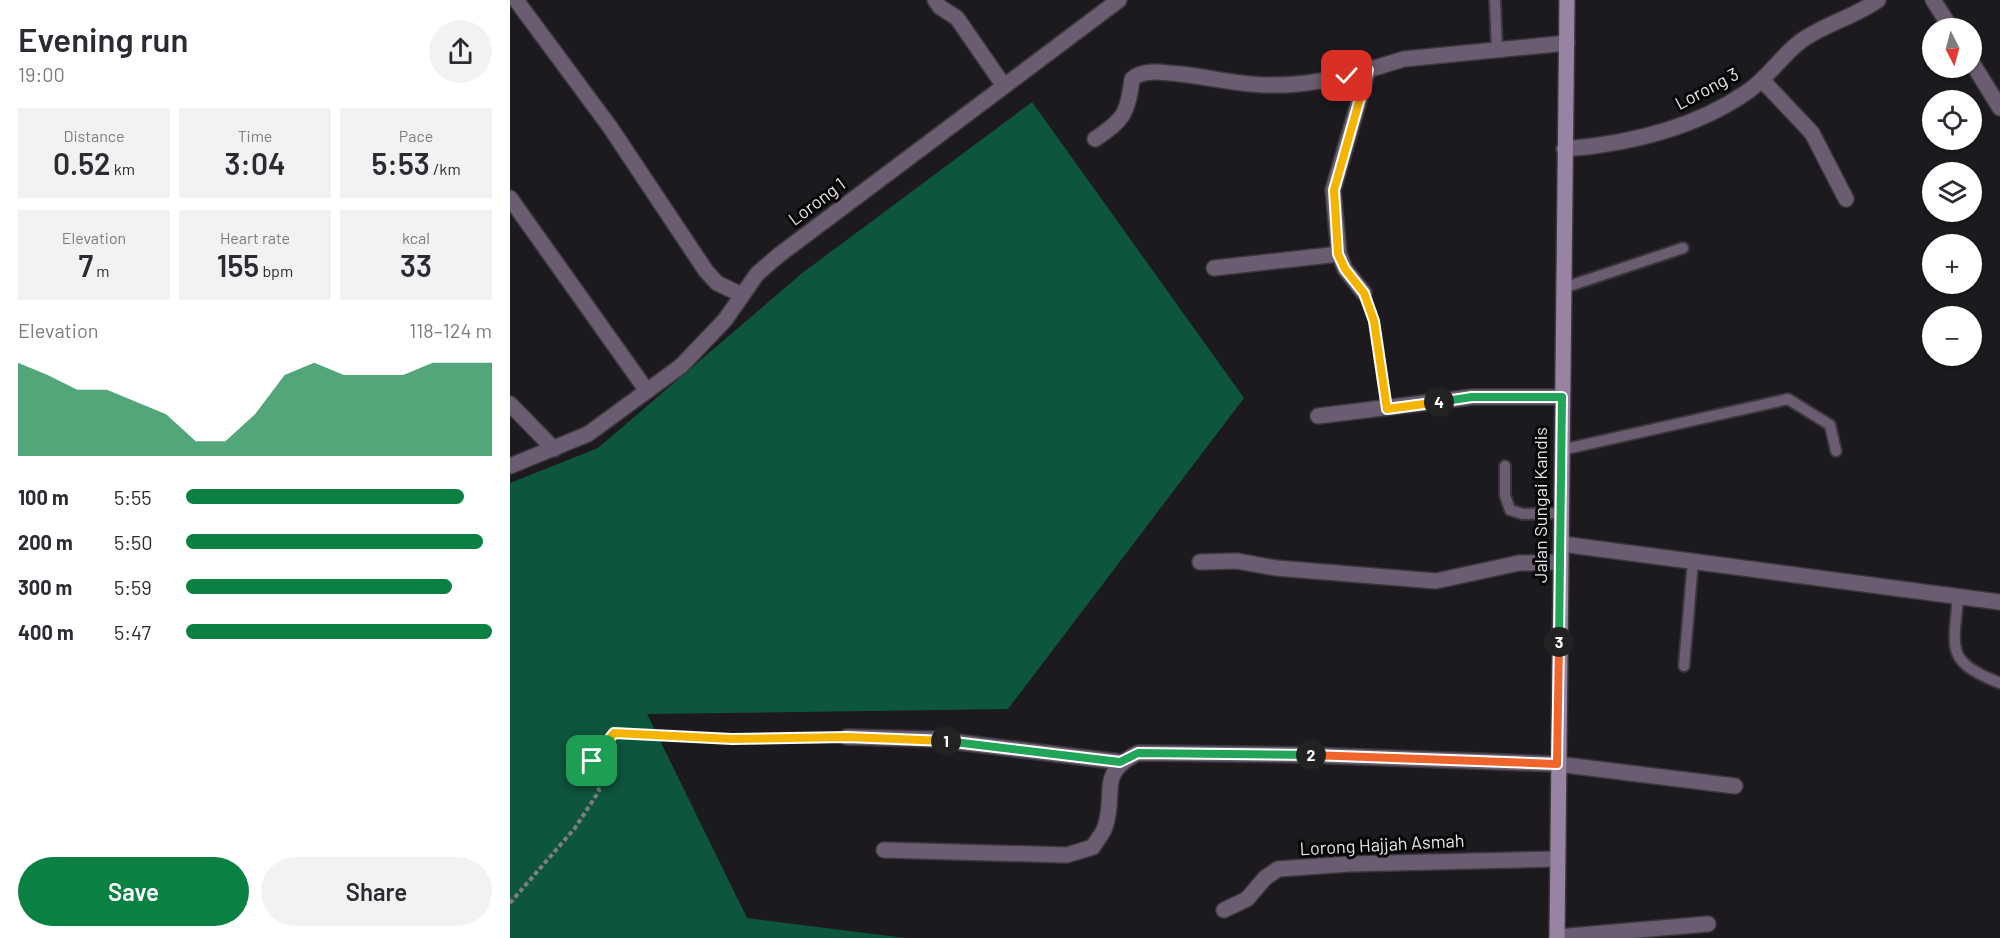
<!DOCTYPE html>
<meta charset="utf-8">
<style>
:root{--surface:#fff;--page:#f2f2f3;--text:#2b2b33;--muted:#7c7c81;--accent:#0b8043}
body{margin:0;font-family:Barlow,sans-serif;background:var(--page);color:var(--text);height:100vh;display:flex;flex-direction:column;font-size:22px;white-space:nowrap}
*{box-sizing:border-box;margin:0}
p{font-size:20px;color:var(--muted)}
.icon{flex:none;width:33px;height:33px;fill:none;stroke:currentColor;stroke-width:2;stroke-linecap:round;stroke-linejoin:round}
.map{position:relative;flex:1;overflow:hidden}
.details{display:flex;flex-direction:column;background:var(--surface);width:510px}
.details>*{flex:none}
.needle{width:39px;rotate:174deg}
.fabs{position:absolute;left:1412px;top:18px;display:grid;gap:12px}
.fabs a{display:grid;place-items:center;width:60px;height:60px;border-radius:50%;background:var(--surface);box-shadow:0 2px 4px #0004;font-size:30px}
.pin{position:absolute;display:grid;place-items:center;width:51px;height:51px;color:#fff;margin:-26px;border-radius:12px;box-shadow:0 3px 9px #0006}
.km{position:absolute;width:30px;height:30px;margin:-15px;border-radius:50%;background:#222;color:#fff;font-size:16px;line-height:30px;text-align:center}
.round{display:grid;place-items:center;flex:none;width:63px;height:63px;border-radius:32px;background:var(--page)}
.head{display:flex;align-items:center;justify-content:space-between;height:102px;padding:0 18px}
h1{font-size:33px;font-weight:600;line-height:45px}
.metrics{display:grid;grid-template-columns:repeat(3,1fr);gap:9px;height:102px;padding:6px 18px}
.metrics div{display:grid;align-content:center;border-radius:0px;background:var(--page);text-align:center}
.metrics b{font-size:30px;font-weight:600}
.metrics small{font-size:16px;font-weight:400}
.metrics p{font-size:16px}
.chart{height:168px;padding:12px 18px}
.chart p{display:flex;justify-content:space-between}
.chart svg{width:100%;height:108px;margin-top:6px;fill:var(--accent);opacity:.7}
.cta{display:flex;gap:12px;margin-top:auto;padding:12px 18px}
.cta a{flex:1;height:69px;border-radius:36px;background:var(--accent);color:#fff;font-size:24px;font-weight:600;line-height:69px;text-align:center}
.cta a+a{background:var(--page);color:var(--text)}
ul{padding:0 18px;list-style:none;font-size:20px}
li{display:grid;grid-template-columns:96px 72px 1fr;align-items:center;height:45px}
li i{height:15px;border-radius:8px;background:var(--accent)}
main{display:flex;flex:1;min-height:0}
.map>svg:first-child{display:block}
</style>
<main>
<section class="details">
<div class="head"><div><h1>Evening run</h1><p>19:00</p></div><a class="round"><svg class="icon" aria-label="share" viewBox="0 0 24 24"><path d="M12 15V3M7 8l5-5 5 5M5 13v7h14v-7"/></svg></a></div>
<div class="metrics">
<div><p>Distance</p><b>0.52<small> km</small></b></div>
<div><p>Time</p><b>3:04</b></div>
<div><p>Pace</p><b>5:53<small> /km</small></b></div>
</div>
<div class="metrics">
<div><p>Elevation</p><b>7<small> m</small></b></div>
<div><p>Heart rate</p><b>155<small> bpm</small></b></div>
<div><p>kcal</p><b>33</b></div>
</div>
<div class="chart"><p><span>Elevation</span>118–124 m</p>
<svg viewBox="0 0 160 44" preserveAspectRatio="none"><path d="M0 44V6L10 11L20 17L30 17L40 22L50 27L60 38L70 38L80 27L90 11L100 6L110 11L120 11L130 11L140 6L150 6L160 6V44z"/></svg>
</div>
<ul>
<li><b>100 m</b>5:55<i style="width:91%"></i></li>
<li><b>200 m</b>5:50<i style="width:97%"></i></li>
<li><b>300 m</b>5:59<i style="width:87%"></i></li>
<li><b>400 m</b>5:47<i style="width:100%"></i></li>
</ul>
<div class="cta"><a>Save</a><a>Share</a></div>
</section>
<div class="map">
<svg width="1490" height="938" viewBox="0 0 1490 938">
<rect width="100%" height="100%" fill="#1d1a1f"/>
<path fill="#0e553d" d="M 522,102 L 734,398 L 498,709 L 137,714 L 237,918 L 395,938 L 0,938 L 0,483 L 88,448 L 291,274 Z"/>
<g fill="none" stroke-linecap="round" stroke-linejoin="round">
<g stroke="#3a373c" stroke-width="14">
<g id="lane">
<path d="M 985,0 L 987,50"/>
<path d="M 1053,288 L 1173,248"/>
<path d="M 1051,450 L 1278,399 L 1320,425 L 1326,451"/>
<path d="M 995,466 L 995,495 L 1000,510 L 1013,514 L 1052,513"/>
<path d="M 1448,596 C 1444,649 1434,661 1490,683"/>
<path d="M 1174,666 L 1183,561"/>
</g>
</g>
<g stroke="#3a373c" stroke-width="18">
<g id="street">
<path d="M 6,0 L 100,127 L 196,271 L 207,283 L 232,295"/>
<path d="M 425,0 L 430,7 L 447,18 L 494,86"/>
<path d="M 1423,0 L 1441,28"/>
<path d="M 1461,61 L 1490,108"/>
<path d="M 1252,80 L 1302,133 L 1336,199"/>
<path d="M 585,139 C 613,120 618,114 622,79 C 635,68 654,73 670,74 C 699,77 729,85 758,85 C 791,86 826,79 858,70"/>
<path d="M 1054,149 C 1117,144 1185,128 1237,92 C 1258,78 1271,56 1291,41 C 1314,24 1345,17 1368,0"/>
<path d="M 0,198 L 137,391"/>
<path d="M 704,268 L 829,254"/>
<path d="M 854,293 L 835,269 L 829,254 L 823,190 L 858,70 L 894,59 L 1057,43"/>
<path d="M 0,404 L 44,449"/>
<path d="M 808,416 L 962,397 L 1052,397"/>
<path d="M 0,466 L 78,434 L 171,366 L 215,320 L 247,274 L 269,255 L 609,0"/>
<path d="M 1052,544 L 1490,602"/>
<path d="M 690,562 L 727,561 L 766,568 L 926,581 L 1009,563 L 1051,562"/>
<path d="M 337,737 L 422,739 L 611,762"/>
<path d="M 374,850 L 557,855 L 583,847 C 586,841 593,834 595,827 C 607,793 586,774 628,753 L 798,755 L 1047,764 L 1225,786"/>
<path d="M 714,910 L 737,899 L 755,878 L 768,869 L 839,864 L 1046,859"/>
<path d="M 1047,937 L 1198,924"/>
</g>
</g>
<g stroke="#3a373c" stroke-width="18">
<path id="secondary" d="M 1047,938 L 1057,0"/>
</g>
<g stroke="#807d81" stroke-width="4" stroke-dasharray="4.5 3" stroke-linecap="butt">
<path d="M 860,310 L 864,321 L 873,391"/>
<path d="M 0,903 L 65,828 L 89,791 L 82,761 L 104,733 L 222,739 L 318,737"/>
</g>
<use href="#lane" stroke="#6b5d71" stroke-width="10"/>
<use href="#street" stroke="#6b5d71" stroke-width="15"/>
<use href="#secondary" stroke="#9983a3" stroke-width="15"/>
</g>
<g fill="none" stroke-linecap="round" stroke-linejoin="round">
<g stroke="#fff" stroke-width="12">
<path id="split-1" d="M 82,761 L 104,733 L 222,739 L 337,737 L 436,741"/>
</g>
<g stroke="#fff" stroke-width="12">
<path id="split-2" d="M 436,741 L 610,762 L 628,753 L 801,755"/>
</g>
<g stroke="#fff" stroke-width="12">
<path id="split-3" d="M 801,755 L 1047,764 L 1049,642"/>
</g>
<g stroke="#fff" stroke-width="12">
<path id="split-4" d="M 929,402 L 962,397 L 1052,397 L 1049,642"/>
</g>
<g stroke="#fff" stroke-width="12">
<path id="split-5" d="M 837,76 L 858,70 L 824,190 L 828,254 L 835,269 L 854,293 L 864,321 L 877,409 L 929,402"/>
</g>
<use href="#split-1" stroke="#f5b400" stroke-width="8"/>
<use href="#split-2" stroke="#22a559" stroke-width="8"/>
<use href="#split-3" stroke="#f0652b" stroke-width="8"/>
<use href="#split-4" stroke="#22a559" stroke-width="8"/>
<use href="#split-5" stroke="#f5b400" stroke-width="8"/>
</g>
<g text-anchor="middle" stroke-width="6" stroke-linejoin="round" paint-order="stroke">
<g font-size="18" fill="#eae7eb" stroke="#070607">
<text transform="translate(1197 89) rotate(-28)" y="6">Lorong 3</text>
<text transform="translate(307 202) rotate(-37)" y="6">Lorong 1</text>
<text transform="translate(1031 505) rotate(-90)" y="6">Jalan Sungai Kandis</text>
<text transform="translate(872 845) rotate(-3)" y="6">Lorong Hajjah Asmah</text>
</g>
</g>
</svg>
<div class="fabs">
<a><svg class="needle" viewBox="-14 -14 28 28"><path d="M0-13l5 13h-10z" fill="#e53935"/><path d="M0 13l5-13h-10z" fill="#7c7c81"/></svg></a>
<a><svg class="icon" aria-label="locate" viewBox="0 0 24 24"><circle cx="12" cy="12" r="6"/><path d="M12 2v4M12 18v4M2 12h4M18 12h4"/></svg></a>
<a><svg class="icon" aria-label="layers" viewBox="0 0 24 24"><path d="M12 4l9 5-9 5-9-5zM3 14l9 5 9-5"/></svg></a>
<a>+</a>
<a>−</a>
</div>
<div class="pin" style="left:82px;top:761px;background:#1e9e55"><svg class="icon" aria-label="arrive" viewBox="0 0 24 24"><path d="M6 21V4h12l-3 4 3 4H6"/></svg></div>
<div class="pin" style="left:837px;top:76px;background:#d93025"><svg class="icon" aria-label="check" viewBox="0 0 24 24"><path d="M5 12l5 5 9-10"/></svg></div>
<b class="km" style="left:436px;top:741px">1</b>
<b class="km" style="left:801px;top:755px">2</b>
<b class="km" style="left:1049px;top:642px">3</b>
<b class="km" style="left:929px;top:402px">4</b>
</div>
</main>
